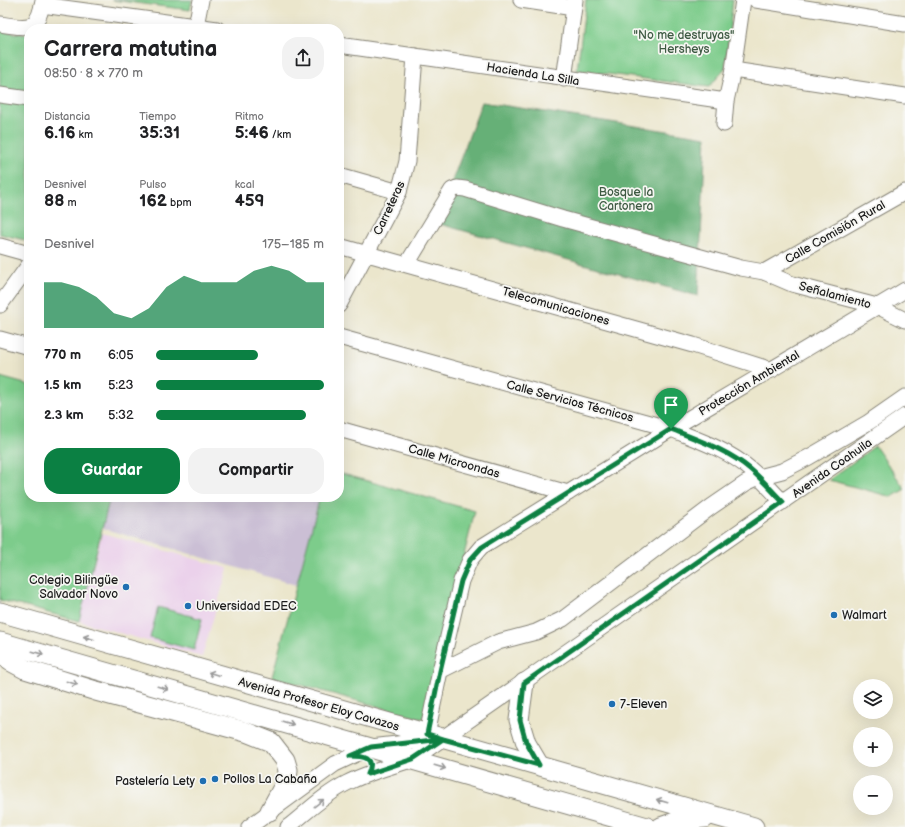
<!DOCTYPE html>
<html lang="es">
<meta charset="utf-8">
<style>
:root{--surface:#fff;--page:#f2f2f2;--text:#202124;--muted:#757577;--accent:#0b8043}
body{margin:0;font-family:"Balsamiq Sans",sans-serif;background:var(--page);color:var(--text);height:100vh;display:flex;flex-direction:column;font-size:15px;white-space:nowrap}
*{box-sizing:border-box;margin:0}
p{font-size:13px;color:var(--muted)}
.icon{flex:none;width:22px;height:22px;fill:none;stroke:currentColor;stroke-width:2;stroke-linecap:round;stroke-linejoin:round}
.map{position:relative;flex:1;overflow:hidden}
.sheet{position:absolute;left:24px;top:24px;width:320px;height:478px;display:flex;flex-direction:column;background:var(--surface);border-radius:16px;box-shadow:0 4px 16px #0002}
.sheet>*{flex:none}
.fabs{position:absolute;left:853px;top:679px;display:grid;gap:8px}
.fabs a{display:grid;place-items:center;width:40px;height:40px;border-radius:50%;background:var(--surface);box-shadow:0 4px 16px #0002;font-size:20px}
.pin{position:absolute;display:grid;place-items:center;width:34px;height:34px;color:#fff;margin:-41px -17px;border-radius:50% 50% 50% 0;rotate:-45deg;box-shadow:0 0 4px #0007}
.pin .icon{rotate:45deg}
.round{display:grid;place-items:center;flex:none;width:42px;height:42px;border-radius:16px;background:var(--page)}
.head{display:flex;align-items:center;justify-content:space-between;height:68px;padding:0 20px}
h1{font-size:22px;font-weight:700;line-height:30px}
.stats{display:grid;grid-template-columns:repeat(3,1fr);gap:6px;height:68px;padding:4px 20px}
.stats div{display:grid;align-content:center}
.stats b{font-size:17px;font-weight:700}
.stats small{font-size:11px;font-weight:400}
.stats p{font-size:11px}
.chart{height:112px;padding:8px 20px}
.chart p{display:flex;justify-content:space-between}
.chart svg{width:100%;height:72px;margin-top:4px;fill:var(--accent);opacity:.7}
.button{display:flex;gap:8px;margin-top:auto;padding:8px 20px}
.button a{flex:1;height:46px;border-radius:16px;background:var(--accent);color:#fff;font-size:16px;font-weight:700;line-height:46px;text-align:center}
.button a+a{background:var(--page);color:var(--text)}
ul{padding:0 20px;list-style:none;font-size:13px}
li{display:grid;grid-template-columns:64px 48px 1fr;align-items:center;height:30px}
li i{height:10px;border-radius:5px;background:var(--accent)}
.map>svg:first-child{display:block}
</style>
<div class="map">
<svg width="905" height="827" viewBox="0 0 905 827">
<rect width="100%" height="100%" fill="#f6f6f2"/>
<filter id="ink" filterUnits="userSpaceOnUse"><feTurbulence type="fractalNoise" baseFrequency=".025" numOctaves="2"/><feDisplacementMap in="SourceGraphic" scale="8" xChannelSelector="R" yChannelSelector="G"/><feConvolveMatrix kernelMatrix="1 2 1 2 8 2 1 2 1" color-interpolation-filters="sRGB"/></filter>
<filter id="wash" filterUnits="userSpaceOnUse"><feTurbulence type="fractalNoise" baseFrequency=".012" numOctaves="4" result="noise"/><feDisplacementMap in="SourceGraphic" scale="16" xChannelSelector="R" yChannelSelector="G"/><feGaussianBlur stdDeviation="0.9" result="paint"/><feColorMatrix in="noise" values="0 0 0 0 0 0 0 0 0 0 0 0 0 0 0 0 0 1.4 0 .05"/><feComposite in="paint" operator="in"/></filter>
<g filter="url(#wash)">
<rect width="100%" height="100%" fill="#ebe6cc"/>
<path fill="#ebd1eb" d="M 102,533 L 228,568 L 202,657 L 79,621 Z"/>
<path fill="#cbbfd5" d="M 110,497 L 320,497 L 296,585 L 102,528 Z"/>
<g fill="#7dcc8b" stroke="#4c7454">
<path d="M 112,0 L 192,0 L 190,10 Z"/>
<path d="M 586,0 L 733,0 L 725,69 L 709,87 L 577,70 Z"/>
<path d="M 0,31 L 29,35 L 29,241 L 0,234 Z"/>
<path d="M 0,377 L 29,385 L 29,497 L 110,497 L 79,621 L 0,600 Z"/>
<path d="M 875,446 L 905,489 L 892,497 L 829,480 Z"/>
<path d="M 339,473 L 475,511 L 423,719 L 272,677 L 320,497 L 339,497 Z"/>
<path d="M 158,607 L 202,619 L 194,650 L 150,638 Z"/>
</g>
<path fill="#66b077" stroke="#41664a" d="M 482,102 L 706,137 L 698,296 L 436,223 Z"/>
</g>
<g filter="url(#ink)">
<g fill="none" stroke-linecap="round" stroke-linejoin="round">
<g stroke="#848174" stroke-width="17">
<g id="minor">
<path d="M 521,0 L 574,8"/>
<path d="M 756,0 L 905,24"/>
<path d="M 42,5 L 217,29"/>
<path d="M 0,24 C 27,28 38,32 43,0"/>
<path d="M 196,26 L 201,0"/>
<path d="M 339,45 L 726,101"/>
<path d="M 733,70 L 905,96"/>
<path d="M 564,79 L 575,0"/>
<path d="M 0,95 L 29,99"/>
<path d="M 724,124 L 726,101 L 733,70 L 743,0"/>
<path d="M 339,175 L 399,192"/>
<path d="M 0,246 L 29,254"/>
<path d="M 339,246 L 693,345 L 772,370"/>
<path d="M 407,264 L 452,190 L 457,188 L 465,189 L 563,219 L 741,268 L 764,272 L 792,284 L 877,306 L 905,320"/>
<path d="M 764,272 L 905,192"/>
<path d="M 0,305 L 29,265"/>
<path d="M 339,305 L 399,192 L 407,161 L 415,56"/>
<path d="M 339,337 L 671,429 C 698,440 728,450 750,469 C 762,479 772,491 783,502"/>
<path d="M 0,339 L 29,347"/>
<path d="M 339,429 L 568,493"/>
<path d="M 440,671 L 498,642 L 536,632 L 563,619 L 711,507 L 746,483 L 759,477 L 782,471 L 809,457 L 869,422 L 905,397"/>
<path d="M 427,734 L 440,671 L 461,581 L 470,560 L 481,547 L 671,429 L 905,290"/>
<path d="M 249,827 L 335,764 L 371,747 L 440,739"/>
<path d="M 288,827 C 307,812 325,794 347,783 C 368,772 391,767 413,759 L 905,416"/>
</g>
</g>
<g stroke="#848174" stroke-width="21">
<g id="major">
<path d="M 0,612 L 754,827"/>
<path d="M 0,642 L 647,827"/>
<path d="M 0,650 L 10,661 L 25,669 L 96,691 L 246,732 L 271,742 L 285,760 L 288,770 L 287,780 L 270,811"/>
<path d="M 524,683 L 519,720 L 526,743 L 539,765"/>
<path d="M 661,827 L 681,820 L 705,818"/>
</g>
</g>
<use href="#minor" stroke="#fff" stroke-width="15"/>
<use href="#major" stroke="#fff" stroke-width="19"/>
</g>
<defs><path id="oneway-shaft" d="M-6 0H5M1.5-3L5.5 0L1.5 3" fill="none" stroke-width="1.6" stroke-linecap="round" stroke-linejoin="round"/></defs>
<g stroke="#999">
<use href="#oneway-shaft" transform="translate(89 638) rotate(-164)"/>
<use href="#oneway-shaft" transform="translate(38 653) rotate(16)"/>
<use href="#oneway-shaft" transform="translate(214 674) rotate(-163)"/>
<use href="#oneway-shaft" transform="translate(72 683) rotate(17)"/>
<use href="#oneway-shaft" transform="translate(163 688) rotate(16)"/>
<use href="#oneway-shaft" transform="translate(288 723) rotate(16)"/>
<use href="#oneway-shaft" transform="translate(440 767) rotate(16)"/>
<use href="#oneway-shaft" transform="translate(662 801) rotate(-164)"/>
<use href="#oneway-shaft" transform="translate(319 803) rotate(-38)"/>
</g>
</g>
<g fill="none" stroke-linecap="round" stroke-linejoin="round" filter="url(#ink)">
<g stroke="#fff" stroke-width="8">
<path id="route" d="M 671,429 L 482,547 L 470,560 L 461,581 L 440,671 L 427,734 L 443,739 L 371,747 L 350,756 C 363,756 376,757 368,774 L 413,759 L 443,739 L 539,765 L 526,742 L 520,720 L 524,683 L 783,502 C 772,491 762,479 750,469 C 728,450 698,440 671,429"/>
</g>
<use href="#route" stroke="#0b8043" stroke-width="5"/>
</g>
<g fill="#1f6fb2" stroke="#f6f6f2" stroke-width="1.5">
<circle cx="126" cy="587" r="4"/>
<circle cx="188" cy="606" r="4"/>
<circle cx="834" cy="615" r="4"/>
<circle cx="612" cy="704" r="4"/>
<circle cx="215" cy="779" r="4"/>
<circle cx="203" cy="781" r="4"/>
</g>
<g text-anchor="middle" stroke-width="3.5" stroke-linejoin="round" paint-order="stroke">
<g font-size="12" fill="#3e5a43" stroke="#f6f6f2">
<text x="684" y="39">"No me destruyas"<tspan x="684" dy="14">Hersheys</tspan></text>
<text x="626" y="196">Bosque la<tspan x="626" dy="14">Cartonera</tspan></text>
</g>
<g font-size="12" fill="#1c1c1c" stroke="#f6f6f2">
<text transform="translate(533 74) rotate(9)" y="4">Hacienda La Silla</text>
<text transform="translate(389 208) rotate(-65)" y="4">Carreteras</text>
<text transform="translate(835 232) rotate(-30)" y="4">Calle Comisión Rural</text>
<text transform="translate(835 295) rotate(15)" y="4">Señalamiento</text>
<text transform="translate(556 306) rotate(16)" y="4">Telecomunicaciones</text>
<text transform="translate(749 383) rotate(-31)" y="4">Protección Ambiental</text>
<text transform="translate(570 401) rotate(15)" y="4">Calle Servicios Técnicos</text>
<text transform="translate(454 461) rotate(16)" y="4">Calle Microondas</text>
<text transform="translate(832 468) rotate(-35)" y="4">Avenida Coahuila</text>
<text transform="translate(319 704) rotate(16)" y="4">Avenida Profesor Eloy Cavazos</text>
</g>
<g font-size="12" fill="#1c1c1c" stroke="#f6f6f2" text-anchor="start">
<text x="118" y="584" text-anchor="end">Colegio Bilingüe<tspan x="118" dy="14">Salvador Novo</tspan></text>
<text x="196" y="610">Universidad EDEC</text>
<text x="842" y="619">Walmart</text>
<text x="620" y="708">7-Eleven</text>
<text x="223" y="783">Pollos La Cabaña</text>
<text x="195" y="785" text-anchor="end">Pastelería Lety</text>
</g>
</g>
</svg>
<div class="fabs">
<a><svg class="icon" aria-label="layers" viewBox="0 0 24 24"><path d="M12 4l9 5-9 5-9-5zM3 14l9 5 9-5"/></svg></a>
<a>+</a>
<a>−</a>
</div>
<div class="pin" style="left:671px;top:429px;background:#1e9e55"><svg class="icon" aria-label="arrive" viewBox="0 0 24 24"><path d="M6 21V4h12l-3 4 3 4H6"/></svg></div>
<section class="sheet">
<div class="head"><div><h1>Carrera matutina</h1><p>08:50 · 8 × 770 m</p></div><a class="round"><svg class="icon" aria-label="share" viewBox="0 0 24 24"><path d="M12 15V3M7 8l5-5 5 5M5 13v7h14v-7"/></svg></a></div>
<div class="stats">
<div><p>Distancia</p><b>6.16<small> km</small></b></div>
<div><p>Tiempo</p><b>35:31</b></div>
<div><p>Ritmo</p><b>5:46<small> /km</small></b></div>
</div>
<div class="stats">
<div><p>Desnivel</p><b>88<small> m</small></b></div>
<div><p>Pulso</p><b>162<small> bpm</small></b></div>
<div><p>kcal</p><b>459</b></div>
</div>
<div class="chart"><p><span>Desnivel</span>175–185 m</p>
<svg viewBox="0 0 160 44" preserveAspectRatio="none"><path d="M0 44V16L10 16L20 19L30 25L40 35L50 38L60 32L70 19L80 12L90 16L100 16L110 16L120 9L130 6L140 9L150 16L160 16V44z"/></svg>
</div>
<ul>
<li><b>770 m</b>6:05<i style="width:61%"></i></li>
<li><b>1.5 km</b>5:23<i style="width:100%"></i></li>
<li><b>2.3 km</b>5:32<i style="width:89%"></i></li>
</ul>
<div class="button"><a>Guardar</a><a>Compartir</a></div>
</section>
</div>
